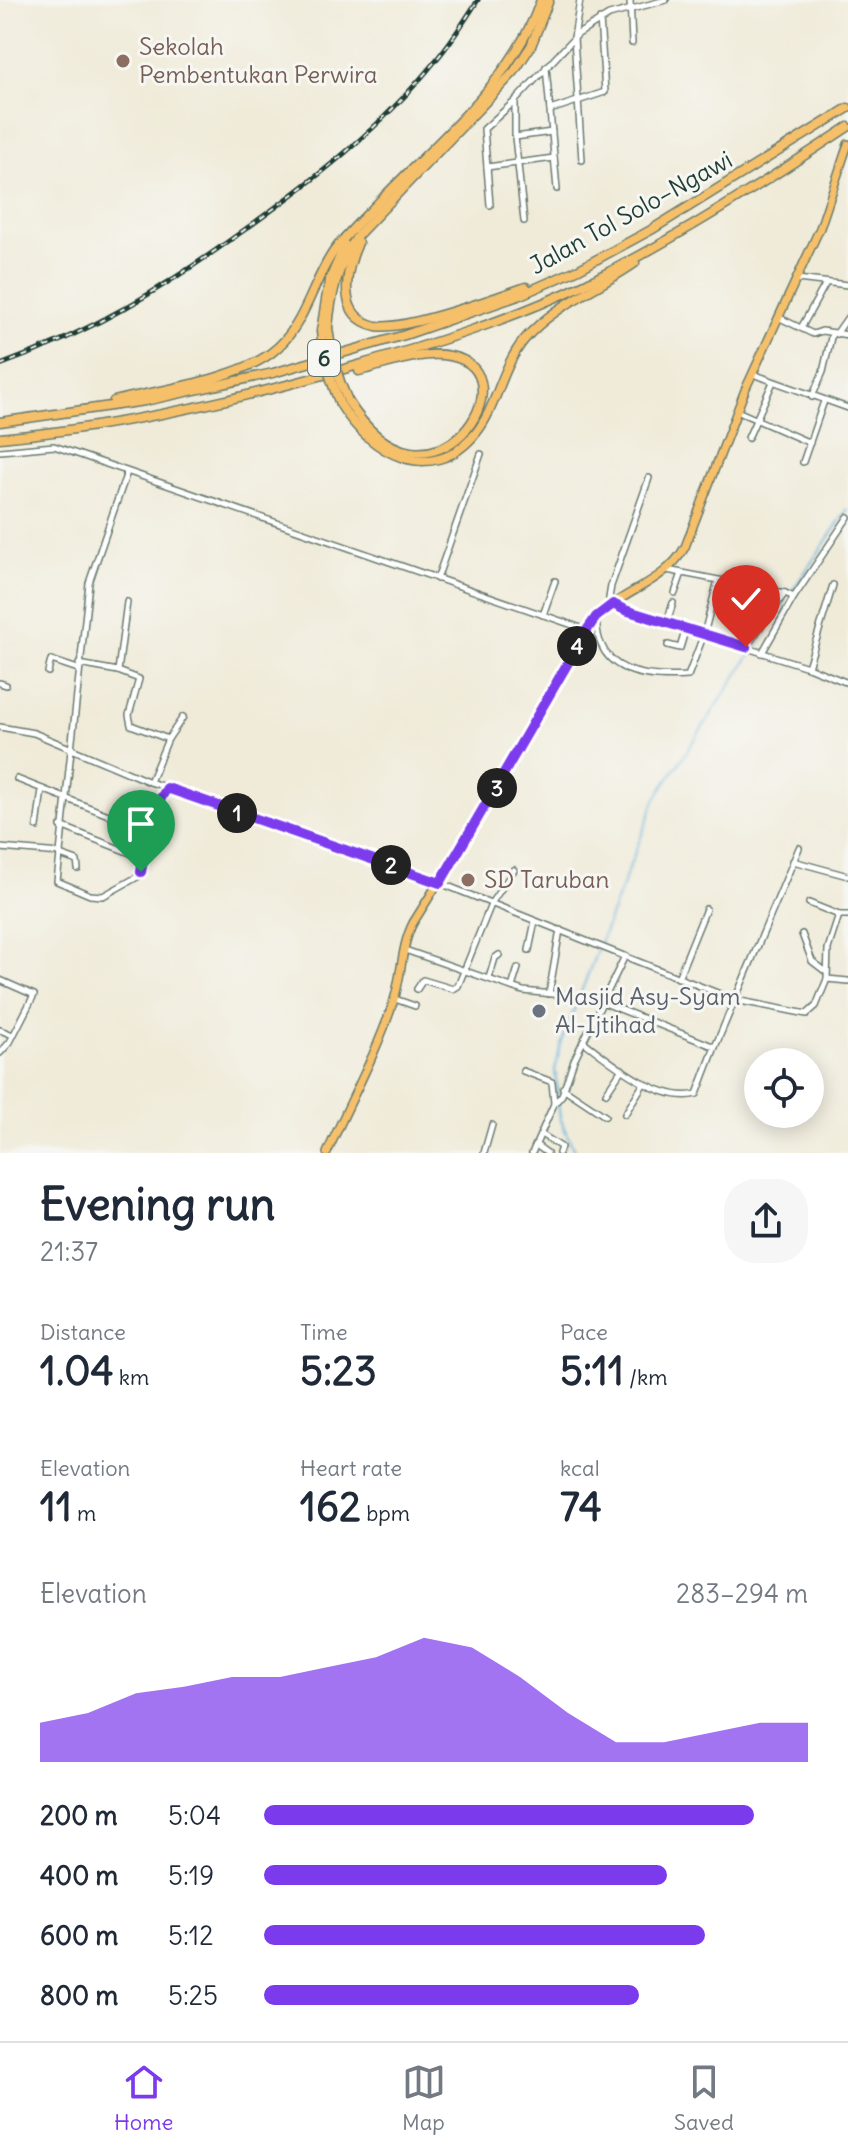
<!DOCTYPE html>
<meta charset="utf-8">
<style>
:root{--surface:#fff;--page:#f6f6f7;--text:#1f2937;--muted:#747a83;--line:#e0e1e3;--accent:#7c3aed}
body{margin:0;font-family:Delius,sans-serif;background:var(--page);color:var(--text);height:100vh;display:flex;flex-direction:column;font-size:30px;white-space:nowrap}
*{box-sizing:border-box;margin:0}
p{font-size:26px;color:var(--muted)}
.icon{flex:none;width:44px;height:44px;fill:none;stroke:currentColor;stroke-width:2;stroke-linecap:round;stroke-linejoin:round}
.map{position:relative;height:1153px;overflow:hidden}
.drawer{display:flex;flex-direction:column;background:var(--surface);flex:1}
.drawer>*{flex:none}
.fabs{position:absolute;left:744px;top:1048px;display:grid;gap:16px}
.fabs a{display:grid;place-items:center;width:80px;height:80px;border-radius:50%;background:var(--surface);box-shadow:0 4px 20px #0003;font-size:40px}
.pin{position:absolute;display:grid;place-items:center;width:68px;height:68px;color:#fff;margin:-82px -34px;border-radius:50% 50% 50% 0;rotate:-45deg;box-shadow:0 0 8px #0007}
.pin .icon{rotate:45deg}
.km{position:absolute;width:40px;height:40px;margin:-20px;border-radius:50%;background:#222;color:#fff;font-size:22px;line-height:40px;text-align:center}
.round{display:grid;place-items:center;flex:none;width:84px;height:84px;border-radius:32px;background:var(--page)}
.overview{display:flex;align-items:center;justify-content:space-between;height:136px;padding:0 40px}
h1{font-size:44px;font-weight:700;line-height:60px}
.figures{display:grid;grid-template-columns:repeat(3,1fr);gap:12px;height:136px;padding:8px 40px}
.figures div{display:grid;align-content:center}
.figures b{font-size:40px;font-weight:700}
.figures small{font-size:22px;font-weight:400}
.figures p{font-size:22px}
.chart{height:224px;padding:16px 40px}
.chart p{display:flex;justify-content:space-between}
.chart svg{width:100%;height:144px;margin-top:8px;fill:var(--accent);opacity:.7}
ul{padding:0 40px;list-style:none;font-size:26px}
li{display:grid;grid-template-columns:128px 96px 1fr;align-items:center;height:60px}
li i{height:20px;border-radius:10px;background:var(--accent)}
.dock{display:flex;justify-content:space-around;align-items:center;height:112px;border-top:2px solid var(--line);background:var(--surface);font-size:22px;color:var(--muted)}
.dock a{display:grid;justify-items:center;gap:4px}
.dock .current{color:var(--accent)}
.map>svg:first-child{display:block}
</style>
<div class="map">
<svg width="848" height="1153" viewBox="0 0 848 1153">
<rect width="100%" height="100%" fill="#f6f6f2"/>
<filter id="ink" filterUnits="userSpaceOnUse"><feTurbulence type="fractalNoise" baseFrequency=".0125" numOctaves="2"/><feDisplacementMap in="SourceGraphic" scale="16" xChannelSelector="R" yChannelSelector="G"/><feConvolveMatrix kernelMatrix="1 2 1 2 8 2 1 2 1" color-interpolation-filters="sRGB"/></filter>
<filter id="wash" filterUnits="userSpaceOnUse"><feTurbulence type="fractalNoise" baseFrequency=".006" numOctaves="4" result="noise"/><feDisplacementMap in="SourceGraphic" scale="32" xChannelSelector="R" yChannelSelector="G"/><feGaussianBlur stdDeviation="1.8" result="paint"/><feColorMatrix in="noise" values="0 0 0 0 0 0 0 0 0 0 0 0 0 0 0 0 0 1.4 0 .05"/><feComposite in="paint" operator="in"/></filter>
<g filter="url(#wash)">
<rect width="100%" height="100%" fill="#f0ebd9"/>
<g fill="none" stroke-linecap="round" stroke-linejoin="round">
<g stroke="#62b1dc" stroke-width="2">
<path d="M 790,594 L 848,509"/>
<path d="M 558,1096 L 555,1070 L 561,1044 L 656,798 L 785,602"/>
<path d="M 558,1102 L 560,1118 L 575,1153"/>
</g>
</g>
</g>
<g filter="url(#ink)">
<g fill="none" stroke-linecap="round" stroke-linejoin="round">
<g stroke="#687a6e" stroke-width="8">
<g id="minor">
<path d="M 580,0 L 574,38 L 582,160"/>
<path d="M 630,0 L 632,43"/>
<path d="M 546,67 L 557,189"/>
<path d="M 515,102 L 515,137 L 524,221"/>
<path d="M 550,110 L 605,92 L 600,19"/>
<path d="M 515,137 L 552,132"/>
<path d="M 487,167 L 554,158"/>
<path d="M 490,205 L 484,129 L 515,101 L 578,34 L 609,15 L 666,0"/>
<path d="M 797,279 L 848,285"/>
<path d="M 780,318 L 813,334 L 822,331 L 848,335"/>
<path d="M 801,328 L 826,283"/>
<path d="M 836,334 L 848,317"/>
<path d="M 753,374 L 848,408"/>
<path d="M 812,397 L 823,372 L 832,333"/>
<path d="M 737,411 L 810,443"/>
<path d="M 748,438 L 773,382"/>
<path d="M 0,451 L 54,446 L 587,630"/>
<path d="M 803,462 L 824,401"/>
<path d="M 649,478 L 611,586 L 609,598 L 625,610 L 808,667 L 848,683"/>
<path d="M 667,570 L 785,593 L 794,597"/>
<path d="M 437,579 L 481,454"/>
<path d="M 675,593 L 682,573"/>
<path d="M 733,602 L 739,584"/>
<path d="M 543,615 L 555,581"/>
<path d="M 596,618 C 597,627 597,636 601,644 C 614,677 659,678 688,676 L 704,634 L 718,580"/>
<path d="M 667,622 L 673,603"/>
<path d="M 668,645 L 680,648 L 686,628"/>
<path d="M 746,647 L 785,593"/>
<path d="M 762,653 L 794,597 L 848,517"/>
<path d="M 79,664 L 118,671 L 127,602"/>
<path d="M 808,667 L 833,585"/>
<path d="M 118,671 L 139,679 L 129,715 L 131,725 L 168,739 L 183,717"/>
<path d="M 48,672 L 51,660 L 78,669"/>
<path d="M 0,683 L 6,685"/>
<path d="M 0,727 L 34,733 L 150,782 L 440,883 L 735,1000 L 807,1014 L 816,1006 L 827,979 L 848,981"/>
<path d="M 17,779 L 149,831"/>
<path d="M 150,782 L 168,739"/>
<path d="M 61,826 L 143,858"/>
<path d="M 37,827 L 42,789"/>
<path d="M 0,848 L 60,853 L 60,855 L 77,861 L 78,869"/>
<path d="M 60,853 L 89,583 L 127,472"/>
<path d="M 60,855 L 57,881 L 90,895 L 103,896 L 139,876 L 149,831 L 159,800 L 167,788"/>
<path d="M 793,861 L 848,876"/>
<path d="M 809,903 L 839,915 L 848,915"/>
<path d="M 802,934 L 812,961 L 825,971"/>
<path d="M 405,950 L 523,991 L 592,998 L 715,1047 L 799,848"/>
<path d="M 529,950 L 535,921"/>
<path d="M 489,978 L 495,958 L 499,955"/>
<path d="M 678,978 L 706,909"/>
<path d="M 827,979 L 828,949 L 839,915"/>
<path d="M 0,980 L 34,995 L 10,1042 L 0,1053"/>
<path d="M 512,987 L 518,968"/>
<path d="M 417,989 L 423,980 L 453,989 L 458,986 L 492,902 L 514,870"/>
<path d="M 549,994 L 560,930"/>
<path d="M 395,999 L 415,1006"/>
<path d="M 0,1030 L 13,1035"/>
<path d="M 583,1041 C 610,1062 661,1104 697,1094 L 715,1047"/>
<path d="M 523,1071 L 552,1082 L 554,1103"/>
<path d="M 563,1088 L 605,1116"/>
<path d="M 606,1093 L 622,1069"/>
<path d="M 625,1114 L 644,1083"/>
<path d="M 541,1134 L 561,1147 L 559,1153"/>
<path d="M 536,1145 L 547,1153"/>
<path d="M 484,1153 L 492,1125"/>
<path d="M 532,1153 L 554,1104 L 562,1095 L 574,1060 L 625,956"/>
</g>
</g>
<g stroke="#687a6e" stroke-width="10">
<path id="major" d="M 327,1153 C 349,1103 377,1053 394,1000 C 402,975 401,946 413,923 L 490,800 L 592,622 C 619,591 665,584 685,547 L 745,390 L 820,228 L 848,144"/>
</g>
<g stroke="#687a6e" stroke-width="11">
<g id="highway">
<path d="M 358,243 C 346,270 335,317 376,326 C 405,331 495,298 526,287"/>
<path d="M 328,328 C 331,293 338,265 358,235 L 514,72 L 531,46 L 549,0"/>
<path d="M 321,331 L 329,281 L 345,245"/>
<path d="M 114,401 C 159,390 235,380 271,353 C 305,328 311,284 334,251 C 347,233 364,218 379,202 C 438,140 513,82 541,0"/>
<path d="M 348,401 C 430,533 536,372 450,356 C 421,350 386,365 359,371"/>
<path d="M 340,404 C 370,453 431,488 476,433 C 497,407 501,368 524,340 C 554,305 598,289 635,263"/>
<path d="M 0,422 L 145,401 L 273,373 L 405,335 L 518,296 L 579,269 L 651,230 L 848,108"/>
<path d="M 0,438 C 121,427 239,400 355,366 C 433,344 510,320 583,285 C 675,240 763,183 848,127"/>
</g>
</g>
<use href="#minor" stroke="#fff" stroke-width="5"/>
<use href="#major" stroke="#f6c06b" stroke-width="7"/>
<use href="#highway" stroke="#f6c06b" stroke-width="8"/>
<g stroke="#1f3d34" stroke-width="5">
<path id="rail" d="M 0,365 C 92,332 161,290 240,233 C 312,182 381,129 436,60 C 452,41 465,20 478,0"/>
</g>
<use href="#rail" stroke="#f6f6f2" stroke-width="2" stroke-dasharray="6" stroke-linecap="butt"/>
<g stroke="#687a6e" stroke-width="11" stroke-linecap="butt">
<g id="highway-bridge">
<path d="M 328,328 C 331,354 337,378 348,401"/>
<path d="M 321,331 C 323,357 330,380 340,404"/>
</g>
</g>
<use href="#highway-bridge" stroke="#f6c06b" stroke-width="8"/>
</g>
</g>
<g fill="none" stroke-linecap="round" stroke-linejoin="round" filter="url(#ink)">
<g stroke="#fff" stroke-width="16">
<path id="route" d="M 141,872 C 146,843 150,813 167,788 L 440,883 L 587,630 L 596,617 L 613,604 L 625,610 L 746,647"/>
</g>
<use href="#route" stroke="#7c3aed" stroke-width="10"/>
</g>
<g fill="#8d6e63" stroke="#f6f6f2" stroke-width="3">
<circle cx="123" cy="61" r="8"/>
<circle cx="468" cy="880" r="8"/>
</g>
<circle fill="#6b7280" stroke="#f6f6f2" stroke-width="3" cx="539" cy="1011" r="8"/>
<g text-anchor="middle" stroke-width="6" stroke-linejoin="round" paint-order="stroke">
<rect fill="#f6f6f2" stroke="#60746d" stroke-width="2" x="308" y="340" width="32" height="36" rx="6"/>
<g font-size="22" font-weight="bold" fill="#1f3d34">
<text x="324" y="366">6</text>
</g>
<g font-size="24" fill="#785e54" stroke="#f6f6f2" text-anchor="start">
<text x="139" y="55">Sekolah<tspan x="139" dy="28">Pembentukan Perwira</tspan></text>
<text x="484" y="888">SD Taruban</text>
</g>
<g font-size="24" fill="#1f3d34" stroke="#f6f6f2">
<text transform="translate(631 213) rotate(-29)" y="8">Jalan Tol Solo–Ngawi</text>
</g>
<g font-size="24" fill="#5b616d" stroke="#f6f6f2" text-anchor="start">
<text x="555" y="1005">Masjid Asy-Syam<tspan x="555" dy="28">Al-Ijtihad</tspan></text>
</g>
</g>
</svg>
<div class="fabs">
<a><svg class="icon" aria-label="locate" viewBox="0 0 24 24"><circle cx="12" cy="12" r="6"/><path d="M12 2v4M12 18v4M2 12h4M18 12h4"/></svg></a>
</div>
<div class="pin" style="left:141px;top:872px;background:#1e9e55"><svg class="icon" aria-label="arrive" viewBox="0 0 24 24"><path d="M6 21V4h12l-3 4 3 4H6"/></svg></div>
<div class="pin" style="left:746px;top:647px;background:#d93025"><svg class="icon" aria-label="check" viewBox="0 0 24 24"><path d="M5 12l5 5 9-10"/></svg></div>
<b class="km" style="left:237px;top:813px">1</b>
<b class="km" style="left:391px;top:865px">2</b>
<b class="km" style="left:497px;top:788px">3</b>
<b class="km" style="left:577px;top:646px">4</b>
</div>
<section class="drawer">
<div class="overview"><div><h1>Evening run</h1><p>21:37</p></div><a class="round"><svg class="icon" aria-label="share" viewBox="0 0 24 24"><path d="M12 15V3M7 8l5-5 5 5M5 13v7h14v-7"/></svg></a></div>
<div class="figures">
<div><p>Distance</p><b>1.04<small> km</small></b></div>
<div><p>Time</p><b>5:23</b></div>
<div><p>Pace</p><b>5:11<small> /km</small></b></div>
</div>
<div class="figures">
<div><p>Elevation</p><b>11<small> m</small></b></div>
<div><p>Heart rate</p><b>162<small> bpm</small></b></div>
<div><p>kcal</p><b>74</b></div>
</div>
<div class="chart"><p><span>Elevation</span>283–294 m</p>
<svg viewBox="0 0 160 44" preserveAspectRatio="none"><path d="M0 44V32L10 29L20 23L30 21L40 18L50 18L60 15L70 12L80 6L90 9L100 18L110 29L120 38L130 38L140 35L150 32L160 32V44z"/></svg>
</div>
<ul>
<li><b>200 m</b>5:04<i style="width:90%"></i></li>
<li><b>400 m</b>5:19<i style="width:74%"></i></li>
<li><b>600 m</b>5:12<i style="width:81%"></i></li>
<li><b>800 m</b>5:25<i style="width:69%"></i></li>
</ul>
</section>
<nav class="dock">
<a class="current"><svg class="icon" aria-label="home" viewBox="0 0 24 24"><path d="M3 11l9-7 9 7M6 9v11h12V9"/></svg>Home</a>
<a><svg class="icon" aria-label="map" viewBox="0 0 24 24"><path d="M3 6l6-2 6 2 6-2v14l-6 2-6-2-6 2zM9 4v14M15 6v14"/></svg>Map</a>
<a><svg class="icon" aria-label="saved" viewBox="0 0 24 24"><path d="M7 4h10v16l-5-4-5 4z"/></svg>Saved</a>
</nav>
